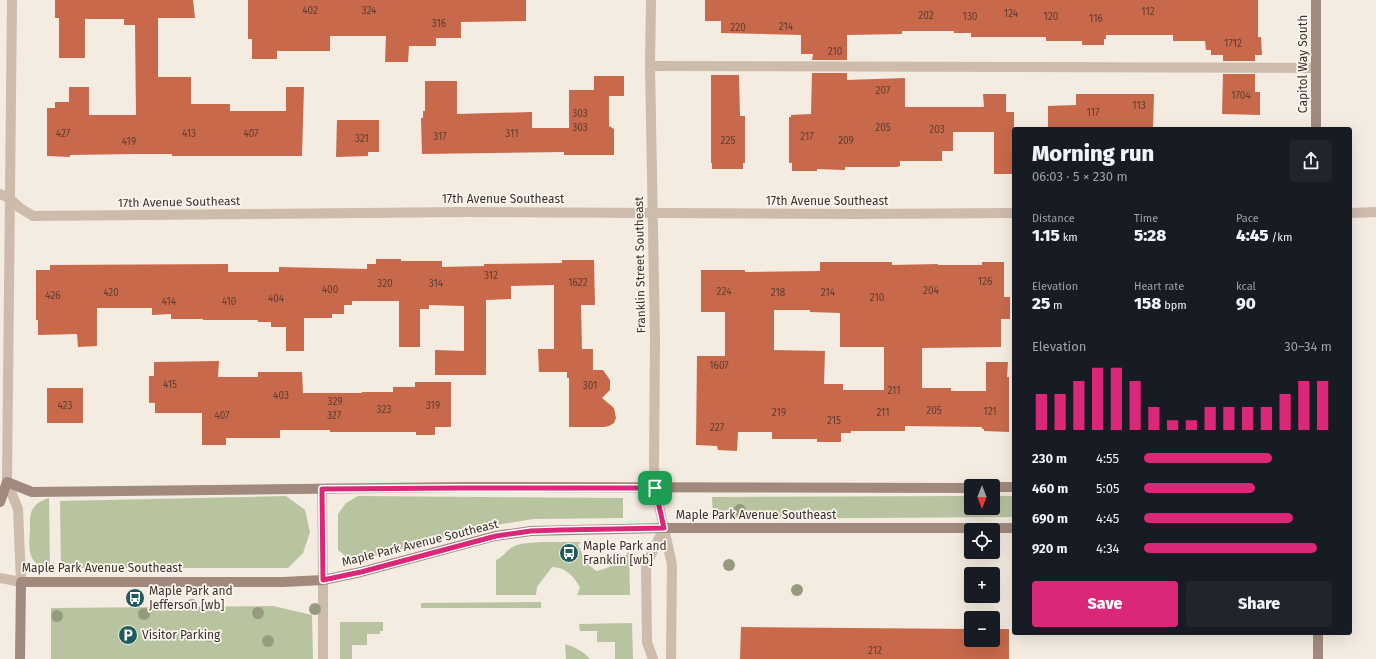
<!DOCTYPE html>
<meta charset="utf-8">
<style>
:root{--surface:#171b24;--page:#20242c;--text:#f1f3f6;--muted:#9ea1a6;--accent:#db2777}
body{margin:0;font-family:"Fira Sans",sans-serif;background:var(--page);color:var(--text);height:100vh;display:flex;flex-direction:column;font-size:15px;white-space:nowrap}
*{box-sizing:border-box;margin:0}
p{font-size:13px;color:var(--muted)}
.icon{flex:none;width:22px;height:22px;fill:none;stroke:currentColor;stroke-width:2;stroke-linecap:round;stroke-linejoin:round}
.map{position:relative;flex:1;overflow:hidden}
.details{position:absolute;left:1012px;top:127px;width:340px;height:508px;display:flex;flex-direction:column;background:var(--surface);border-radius:4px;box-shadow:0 4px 16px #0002}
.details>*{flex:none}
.needle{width:26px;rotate:180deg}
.fabs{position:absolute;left:964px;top:479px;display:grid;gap:8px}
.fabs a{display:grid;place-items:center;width:36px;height:36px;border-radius:4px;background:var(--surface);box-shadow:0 4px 16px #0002;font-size:20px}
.pin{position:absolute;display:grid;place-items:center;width:34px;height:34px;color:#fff;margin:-17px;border-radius:8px;box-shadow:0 2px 6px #0006}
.round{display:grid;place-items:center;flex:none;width:42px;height:42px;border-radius:4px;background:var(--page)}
.head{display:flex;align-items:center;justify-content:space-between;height:68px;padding:0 20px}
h1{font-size:22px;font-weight:800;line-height:30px}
.stats{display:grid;grid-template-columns:repeat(3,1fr);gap:6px;height:68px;padding:4px 20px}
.stats div{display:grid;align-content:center}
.stats b{font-size:17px;font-weight:800}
.stats small{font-size:11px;font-weight:400}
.stats p{font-size:11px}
.chart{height:112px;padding:8px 20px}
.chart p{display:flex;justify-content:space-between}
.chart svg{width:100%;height:72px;margin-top:4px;stroke:var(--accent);stroke-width:6}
.action{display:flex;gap:8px;margin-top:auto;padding:8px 20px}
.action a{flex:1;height:46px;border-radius:4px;background:var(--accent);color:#fff;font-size:16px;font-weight:800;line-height:46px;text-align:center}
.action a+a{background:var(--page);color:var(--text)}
ul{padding:0 20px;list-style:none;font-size:13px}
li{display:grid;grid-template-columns:64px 48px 1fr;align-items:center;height:30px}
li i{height:10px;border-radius:5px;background:var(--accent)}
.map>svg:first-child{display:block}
</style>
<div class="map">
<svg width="1376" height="659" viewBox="0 0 1376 659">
<rect width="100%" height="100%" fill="#f4ebe1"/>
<g fill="#b8c4a0">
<path d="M 286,496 L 305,510 L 310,532 L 303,553 L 288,568 L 61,568 L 60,501 Z"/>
<path d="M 358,496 L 623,498 L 623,518 L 534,519 L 483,527 L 360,560 L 348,558 L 338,550 L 338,514 L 346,503 Z"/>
<path d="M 971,496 L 971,508 L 993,508 L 993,496 L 1014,496 L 1014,517 L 713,519 L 712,497 Z"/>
<path d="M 49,498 L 50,570 C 26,564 29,548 30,528 C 30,521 29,513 34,507 C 38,502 43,500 49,498 Z"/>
<path d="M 543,542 L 581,542 L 578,545 L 586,562 L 596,571 C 609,568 624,563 629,550 L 630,595 L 577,595 L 580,587 C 573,576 566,567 552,567 L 537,587 L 536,595 L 496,595 L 496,560 C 504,556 505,552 511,548 C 519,542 534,543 543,542 Z"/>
<path d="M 541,602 L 541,608 L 421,608 L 421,603 Z"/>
<path d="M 273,606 L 312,615 L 313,659 L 51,659 L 51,608 Z"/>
<path d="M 340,622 L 383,622 L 383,631 L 380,631 L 380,634 L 367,634 L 367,645 L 352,645 L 352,659 L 340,659 Z"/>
<path d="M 632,623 L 633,659 L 615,659 L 615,642 L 597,642 L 597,631 L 580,631 L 579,624 Z"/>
<path d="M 565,644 C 575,647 583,651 590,659 L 566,659 Z"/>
</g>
<g fill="#c8694b" fill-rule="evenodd">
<path d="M 55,0 L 193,0 L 195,18 L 158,18 L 158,77 L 191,77 L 191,104 L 230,104 L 230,111 L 286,111 L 286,87 L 304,87 L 302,156 L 172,156 L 172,154 L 135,154 L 70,155 L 70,157 L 47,156 L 47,108 L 55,108 L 55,102 L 69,102 L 69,87 L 89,87 L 89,115 L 136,115 L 135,25 L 124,25 L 124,19 L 85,19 L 85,58 L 59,58 L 59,18 L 55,18 Z"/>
<path d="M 248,0 L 526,0 L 526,21 L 461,22 L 461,38 L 436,38 L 436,46 L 409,46 L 408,62 L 385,62 L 386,36 L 330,36 L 330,51 L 277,51 L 277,59 L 252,59 L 252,39 L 248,39 Z"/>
<path d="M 705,0 L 1258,0 L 1258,37 L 1261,37 L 1262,55 L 1255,55 L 1255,61 L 1223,61 L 1223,55 L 1211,55 L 1211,50 L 1206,50 L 1205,41 L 1173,41 L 1173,35 L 1106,35 L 1106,39 L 1104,39 L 1104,45 L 1082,45 L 1082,41 L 1046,41 L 1046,37 L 971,37 L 971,33 L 954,33 L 954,31 L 902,31 L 902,34 L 847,35 L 847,60 L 812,60 L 813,54 L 801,54 L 801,35 L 721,33 L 721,21 L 705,21 Z"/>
<path d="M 812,73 L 847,73 L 847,80 L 905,78 L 905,107 L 984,107 L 983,94 L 1006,94 L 1006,112 L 1014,112 L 1014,174 L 994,174 L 994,132 L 953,132 L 953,151 L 942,151 L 942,161 L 900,161 L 900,166 L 897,167 L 845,167 L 845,170 L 817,169 L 817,171 L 792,171 L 792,163 L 789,163 L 789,117 L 791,117 L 791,115 L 811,114 Z"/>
<path d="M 1223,74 L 1255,74 L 1255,92 L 1260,92 L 1260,115 L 1222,114 Z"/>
<path d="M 711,75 L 739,75 L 740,116 L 745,116 L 745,163 L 743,163 L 743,169 L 712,169 L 712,163 L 711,163 Z"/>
<path d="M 594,76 L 624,76 L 624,96 L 609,96 L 609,126 L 614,129 L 614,155 L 564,155 L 564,152 L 422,154 L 421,118 L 423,118 L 423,111 L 425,111 L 425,81 L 457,81 L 457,114 L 532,112 L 532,128 L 569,128 L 569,90 L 594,90 Z"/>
<path d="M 1076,94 L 1154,94 L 1153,129 L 1048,129 L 1048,106 L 1076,105 Z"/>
<path d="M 337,120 L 379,120 L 379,152 L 368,152 L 368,156 L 336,157 Z"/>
<path d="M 376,259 L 401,259 L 401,261 L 442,261 L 442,267 L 484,266 L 484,264 L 562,263 L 562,260 L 594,260 L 595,305 L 581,305 L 582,349 L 593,349 L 593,370 L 603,370 L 610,380 L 610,390 L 602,398 L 614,408 L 616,418 L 614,423 L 609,426 L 604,427 L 569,427 L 569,378 L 567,378 L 567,372 L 539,372 L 538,349 L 554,349 L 554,285 L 511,286 L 511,299 L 486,300 L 486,375 L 435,375 L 435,350 L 464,351 L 464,306 L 429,305 L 429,309 L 420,309 L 420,347 L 399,347 L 399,301 L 352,301 L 352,305 L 344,305 L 344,314 L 332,314 L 332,318 L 304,318 L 304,351 L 286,351 L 286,327 L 271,327 L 271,322 L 258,322 L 258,320 L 203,320 L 203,319 L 171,319 L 171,314 L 152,315 L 152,308 L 97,308 L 97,346 L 78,347 L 77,334 L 38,335 L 38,320 L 36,320 L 36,270 L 50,270 L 50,265 L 228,264 L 228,272 L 279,272 L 279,267 L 367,269 L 367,264 L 376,264 Z"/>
<path d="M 820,262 L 892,262 L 892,265 L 938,264 L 938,265 L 982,265 L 982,262 L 1004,262 L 1004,297 L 1010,297 L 1010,319 L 1001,319 L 1001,347 L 922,348 L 922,388 L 951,388 L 951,391 L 986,391 L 986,362 L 1008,362 L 1007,377 L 1009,377 L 1009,432 L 984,431 L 984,429 L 982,429 L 982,427 L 905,426 L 905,431 L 851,431 L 851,433 L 841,433 L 841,442 L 817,442 L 817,439 L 772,439 L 772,432 L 738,432 L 737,451 L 718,450 L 717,446 L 696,445 L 697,356 L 725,356 L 725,312 L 701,312 L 701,270 L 745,270 L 745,272 L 820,271 ZM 774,310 L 810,310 L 810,312 L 840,313 L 840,347 L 884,347 L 884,390 L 843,390 L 843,384 L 824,384 L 825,351 L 774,350 Z"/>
<path d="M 219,361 L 218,377 L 258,377 L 258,372 L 302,372 L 303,393 L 362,393 L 362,392 L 393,392 L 393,387 L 415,387 L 415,382 L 451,382 L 451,427 L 435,427 L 435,435 L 416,435 L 416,432 L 330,432 L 330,430 L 280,430 L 280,438 L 226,438 L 226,445 L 202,445 L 202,413 L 155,413 L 155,403 L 149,403 L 149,376 L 154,376 L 154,362 Z"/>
<rect x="47" y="388" width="36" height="35"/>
<path d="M 741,627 L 971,629 L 971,640 L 993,640 L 993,629 L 1009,629 L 1009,659 L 740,659 Z"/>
</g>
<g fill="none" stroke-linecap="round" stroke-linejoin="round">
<g stroke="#cdbbac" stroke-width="10">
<path d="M 650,66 L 1316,68"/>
<path d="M 664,528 L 672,565 L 671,659"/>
<path d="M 323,659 L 323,580"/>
<path d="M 653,659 L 647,642 L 646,565 L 664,528"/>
</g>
<g stroke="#cdbbac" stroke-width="10">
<path d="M 651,0 L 650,66 L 655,338 L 654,465 L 655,488 L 664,528"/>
<path d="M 0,194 L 9,198 L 20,208 L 33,216 L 468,212 L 854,214 L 1014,213"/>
<path d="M 1350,213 L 1376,212"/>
<path d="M 322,489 L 323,580"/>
<path d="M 0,578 L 21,582 L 18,509 L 7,482 L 12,0"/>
</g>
<g stroke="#a18a7d" stroke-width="10">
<path d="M 1316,129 L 1316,0"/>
<path d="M 993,487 L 1014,487"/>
<path d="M 0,502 L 7,482 L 32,492 L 462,487 L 971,488"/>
<path d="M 20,659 L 21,582 L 283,582 L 323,580 L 361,572 L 495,536 L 531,531 L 664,528 L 1014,528"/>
<path d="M 1318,659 L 1318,633"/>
</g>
</g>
<g fill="#969b7f">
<circle cx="740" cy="510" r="6"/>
<circle cx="729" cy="565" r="6"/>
<circle cx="797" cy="590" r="6"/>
<circle cx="192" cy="605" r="6"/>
<circle cx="315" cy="609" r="6"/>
<circle cx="258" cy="613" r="6"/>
<circle cx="144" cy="614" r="6"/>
<circle cx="57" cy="616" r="6"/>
<circle cx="209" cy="636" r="6"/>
<circle cx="268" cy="641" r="6"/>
</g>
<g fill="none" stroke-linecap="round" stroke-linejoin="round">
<g stroke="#fff" stroke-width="8">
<path id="route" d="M 462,488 L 655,488 L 664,528 L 560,530 L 531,531 L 496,536 L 361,572 L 323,580 L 322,489 Z"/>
</g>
<use href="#route" stroke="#db2777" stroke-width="5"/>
</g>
<defs>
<g id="bus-disc" transform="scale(1)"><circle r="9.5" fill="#1f5a5e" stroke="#fbf5ee"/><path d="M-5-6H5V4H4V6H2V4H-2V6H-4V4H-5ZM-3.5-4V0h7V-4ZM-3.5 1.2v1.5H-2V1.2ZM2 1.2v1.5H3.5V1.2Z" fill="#fff"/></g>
<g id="parking-disc" transform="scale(1)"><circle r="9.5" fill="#1f5a5e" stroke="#fbf5ee"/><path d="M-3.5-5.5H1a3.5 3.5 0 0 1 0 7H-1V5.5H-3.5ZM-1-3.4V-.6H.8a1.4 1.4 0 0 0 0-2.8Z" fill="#fff"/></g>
</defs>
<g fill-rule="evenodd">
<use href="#bus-disc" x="569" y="553"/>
<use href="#bus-disc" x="135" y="598"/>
<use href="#parking-disc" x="128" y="635"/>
</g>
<g text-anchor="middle" stroke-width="3.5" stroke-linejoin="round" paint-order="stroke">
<g font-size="10" fill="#5e3e33">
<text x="310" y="14">402</text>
<text x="369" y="14">324</text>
<text x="1148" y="15">112</text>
<text x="1011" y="17">124</text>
<text x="926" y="19">202</text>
<text x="970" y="20">130</text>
<text x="1051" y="20">120</text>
<text x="1096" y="22">116</text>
<text x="439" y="27">316</text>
<text x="786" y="30">214</text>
<text x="738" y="31">220</text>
<text x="1233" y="47">1712</text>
<text x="835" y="55">210</text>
<text x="883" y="94">207</text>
<text x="1241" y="99">1704</text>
<text x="1139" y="109">113</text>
<text x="1093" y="116">117</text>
<text x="580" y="117">303</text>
<text x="580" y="131">303</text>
<text x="883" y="131">205</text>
<text x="937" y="133">203</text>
<text x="63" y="137">427</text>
<text x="189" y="137">413</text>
<text x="251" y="137">407</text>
<text x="512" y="137">311</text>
<text x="440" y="140">317</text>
<text x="807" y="140">217</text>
<text x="362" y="142">321</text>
<text x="728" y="144">225</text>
<text x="846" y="144">209</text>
<text x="129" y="145">419</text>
<text x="491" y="279">312</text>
<text x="985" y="285">126</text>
<text x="578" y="286">1622</text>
<text x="385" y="287">320</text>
<text x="436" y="287">314</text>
<text x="330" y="293">400</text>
<text x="931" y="294">204</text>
<text x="724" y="295">224</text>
<text x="111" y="296">420</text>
<text x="778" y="296">218</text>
<text x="828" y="296">214</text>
<text x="53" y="299">426</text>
<text x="877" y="301">210</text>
<text x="276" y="302">404</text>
<text x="169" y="305">414</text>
<text x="229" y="305">410</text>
<text x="719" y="369">1607</text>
<text x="170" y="388">415</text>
<text x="590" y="389">301</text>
<text x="894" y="394">211</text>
<text x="281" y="399">403</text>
<text x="335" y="405">329</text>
<text x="65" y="409">423</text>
<text x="433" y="409">319</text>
<text x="384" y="413">323</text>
<text x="934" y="414">205</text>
<text x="990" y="415">121</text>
<text x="779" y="416">219</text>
<text x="883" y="416">211</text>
<text x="222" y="419">407</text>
<text x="334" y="419">327</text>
<text x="834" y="424">215</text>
<text x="717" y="431">227</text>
<text x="875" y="654">212</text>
</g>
<g font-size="12" fill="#3b302b" stroke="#fbf5ee">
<text transform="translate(1303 64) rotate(-90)" y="4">Capitol Way South</text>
<text x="503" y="203">17th Avenue Southeast</text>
<text x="827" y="205">17th Avenue Southeast</text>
<text transform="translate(179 202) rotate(-1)" y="4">17th Avenue Southeast</text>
<text transform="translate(640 265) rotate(-91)" y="4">Franklin Street Southeast</text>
<text x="756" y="519">Maple Park Avenue Southeast</text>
<text transform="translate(420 543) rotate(-14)" y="4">Maple Park Avenue Southeast</text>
<text x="102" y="572">Maple Park Avenue Southeast</text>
</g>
<g font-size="12" fill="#3b302b" stroke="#fbf5ee" text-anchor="start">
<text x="583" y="550">Maple Park and<tspan x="583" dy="14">Franklin [wb]</tspan></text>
<text x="149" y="595">Maple Park and<tspan x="149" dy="14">Jefferson [wb]</tspan></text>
<text x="142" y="639">Visitor Parking</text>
</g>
</g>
</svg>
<div class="fabs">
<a><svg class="needle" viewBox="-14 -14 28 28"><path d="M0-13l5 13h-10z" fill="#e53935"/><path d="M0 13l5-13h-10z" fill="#9ea1a6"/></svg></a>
<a><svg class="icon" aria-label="locate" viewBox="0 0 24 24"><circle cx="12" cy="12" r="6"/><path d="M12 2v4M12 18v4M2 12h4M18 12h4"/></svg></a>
<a>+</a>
<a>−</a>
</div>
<div class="pin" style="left:655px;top:488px;background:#1e9e55"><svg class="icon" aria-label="arrive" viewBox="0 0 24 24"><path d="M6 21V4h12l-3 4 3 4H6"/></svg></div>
<section class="details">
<div class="head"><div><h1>Morning run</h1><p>06:03 · 5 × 230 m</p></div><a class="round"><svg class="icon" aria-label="share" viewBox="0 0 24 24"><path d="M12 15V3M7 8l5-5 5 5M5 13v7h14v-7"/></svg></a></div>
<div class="stats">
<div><p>Distance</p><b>1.15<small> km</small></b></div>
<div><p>Time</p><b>5:28</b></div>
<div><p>Pace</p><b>4:45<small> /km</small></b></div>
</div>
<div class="stats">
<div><p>Elevation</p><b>25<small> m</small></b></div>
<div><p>Heart rate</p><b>158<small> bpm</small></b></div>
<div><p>kcal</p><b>90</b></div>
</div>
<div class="chart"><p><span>Elevation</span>30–34 m</p>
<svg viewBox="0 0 160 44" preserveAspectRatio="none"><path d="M5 44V22M15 44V22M25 44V14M35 44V6M45 44V6M55 44V14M65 44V30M75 44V38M85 44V38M95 44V30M105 44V30M115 44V30M125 44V30M135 44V22M145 44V14M155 44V14"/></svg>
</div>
<ul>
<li><b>230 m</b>4:55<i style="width:68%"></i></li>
<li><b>460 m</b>5:05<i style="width:59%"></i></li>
<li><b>690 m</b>4:45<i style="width:79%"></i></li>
<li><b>920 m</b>4:34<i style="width:92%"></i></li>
</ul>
<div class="action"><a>Save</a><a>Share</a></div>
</section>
</div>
